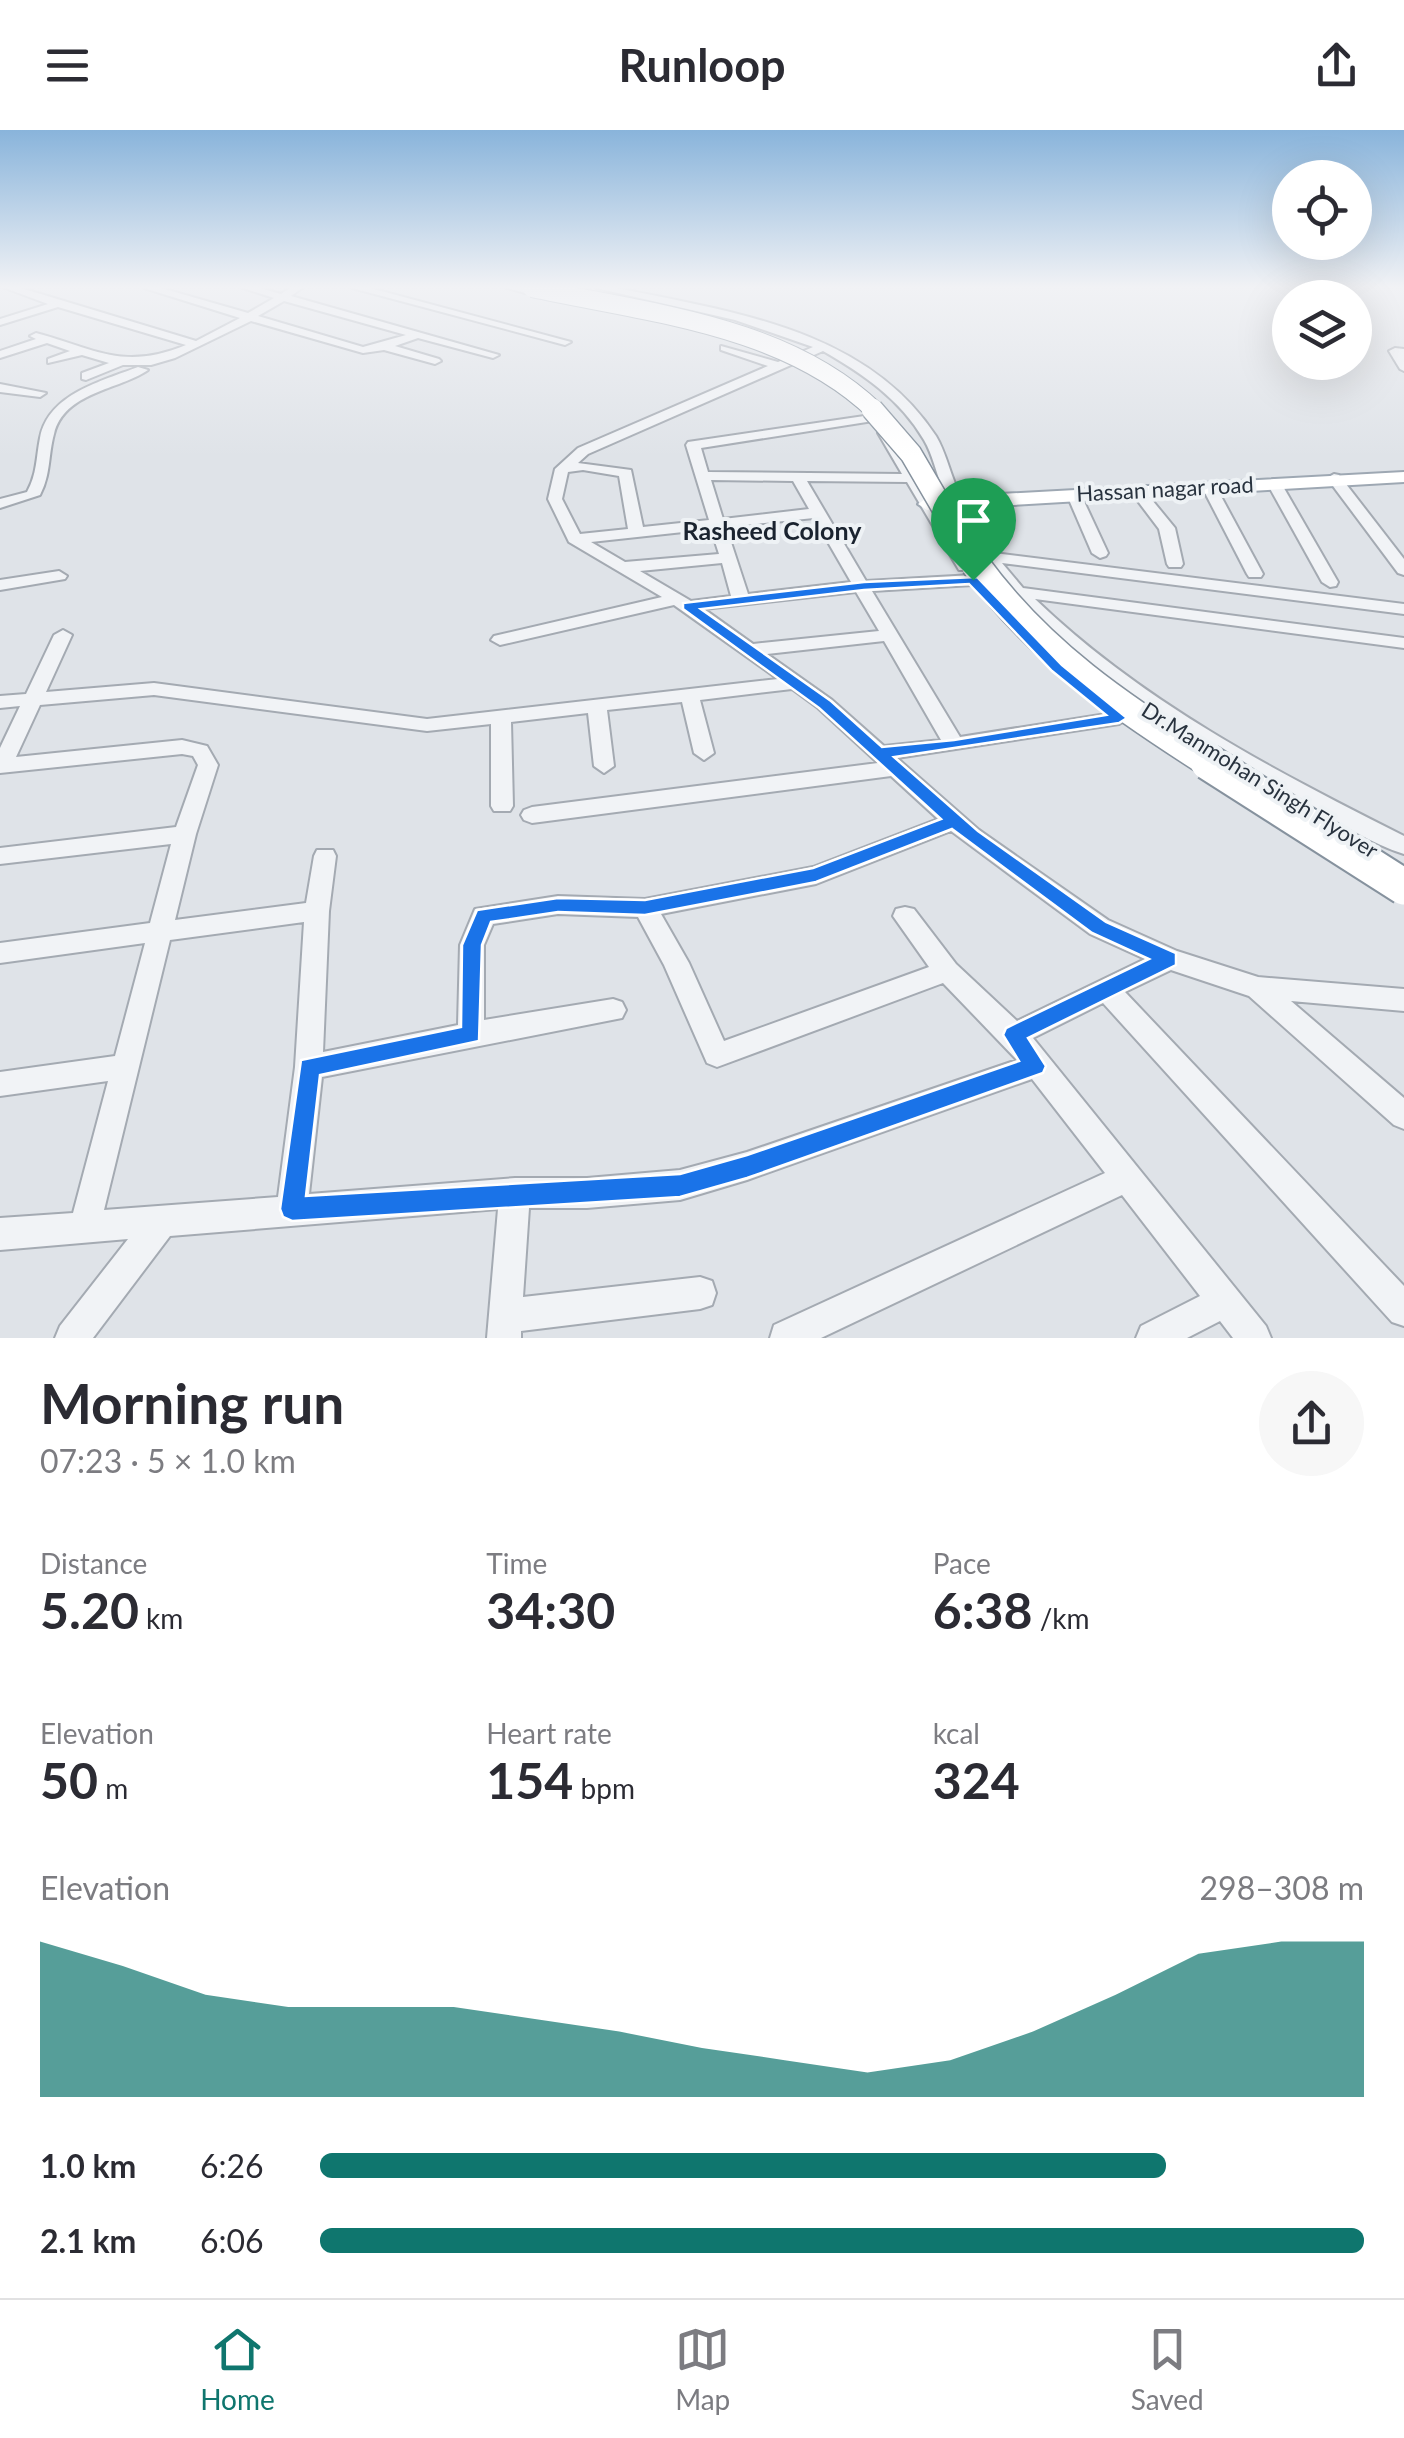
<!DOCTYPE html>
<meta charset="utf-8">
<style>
:root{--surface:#fff;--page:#f7f7f7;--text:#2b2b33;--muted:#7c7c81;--line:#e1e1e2;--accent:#0f766e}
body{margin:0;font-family:Lato,sans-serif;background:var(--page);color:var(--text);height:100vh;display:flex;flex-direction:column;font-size:38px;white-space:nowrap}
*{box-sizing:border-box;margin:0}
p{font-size:32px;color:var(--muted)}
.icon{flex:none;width:55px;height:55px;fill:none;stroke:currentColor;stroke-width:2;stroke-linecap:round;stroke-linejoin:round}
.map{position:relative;height:1208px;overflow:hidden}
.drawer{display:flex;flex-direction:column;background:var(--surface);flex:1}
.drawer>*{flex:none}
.fabs{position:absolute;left:1272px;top:30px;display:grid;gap:20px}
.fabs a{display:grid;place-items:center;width:100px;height:100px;border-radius:50%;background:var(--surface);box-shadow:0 10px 40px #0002;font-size:50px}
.pin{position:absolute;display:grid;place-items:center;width:85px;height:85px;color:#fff;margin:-102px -42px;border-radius:50% 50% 50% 0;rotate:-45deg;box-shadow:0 0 10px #0007}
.pin .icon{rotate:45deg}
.round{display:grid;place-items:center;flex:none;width:105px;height:105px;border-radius:52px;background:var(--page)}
.summary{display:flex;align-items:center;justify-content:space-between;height:170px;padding:0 40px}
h1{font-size:55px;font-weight:700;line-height:75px}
.stats{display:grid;grid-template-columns:repeat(3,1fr);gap:15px;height:170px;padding:10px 40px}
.stats div{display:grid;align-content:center}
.stats b{font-size:50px;font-weight:700}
.stats small{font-size:28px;font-weight:400}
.stats p{font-size:28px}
.chart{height:280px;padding:20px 40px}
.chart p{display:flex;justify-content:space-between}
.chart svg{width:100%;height:180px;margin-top:10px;fill:var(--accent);opacity:.7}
ul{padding:0 40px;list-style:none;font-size:32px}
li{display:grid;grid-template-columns:160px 120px 1fr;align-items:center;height:75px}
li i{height:25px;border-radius:12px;background:var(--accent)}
header{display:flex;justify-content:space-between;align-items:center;height:130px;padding:0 40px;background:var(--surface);font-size:45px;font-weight:700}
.tabs{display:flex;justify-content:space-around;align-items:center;height:140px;border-top:2px solid var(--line);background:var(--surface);font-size:28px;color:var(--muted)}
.tabs a{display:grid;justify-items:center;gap:5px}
.tabs .on{color:var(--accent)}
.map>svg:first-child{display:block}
</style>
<header><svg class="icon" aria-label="menu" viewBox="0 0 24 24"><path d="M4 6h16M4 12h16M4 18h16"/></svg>Runloop<svg class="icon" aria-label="share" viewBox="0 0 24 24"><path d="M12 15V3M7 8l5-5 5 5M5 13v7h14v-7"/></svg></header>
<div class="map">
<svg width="1404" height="1208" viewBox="0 0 1404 1208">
<rect width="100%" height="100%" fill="#dfe3e8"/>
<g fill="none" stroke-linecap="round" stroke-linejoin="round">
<g stroke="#a4aab2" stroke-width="4">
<g id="minor">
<path d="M 5,158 L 21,158 L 196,211 L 240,188 L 144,158 L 161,158 L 248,183 L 274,168 L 243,158 L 260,158 L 281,164 L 290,158 L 302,158 L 291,166 L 499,225 L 493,228 L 418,208 L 395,216 L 439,229 L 441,231 L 435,234 L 384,220 L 363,223 L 251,191 L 175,228 L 151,235 L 123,235 L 86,250 L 82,249 L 82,243 L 109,233 L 82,225 L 48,233 L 48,229 L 70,221 L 47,213 L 0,228 L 0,221 L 36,209 L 30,206 L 36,203 C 96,219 123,241 186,215 L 58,177 L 0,195 L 0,189 L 48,174 ZM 284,171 L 406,205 L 363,217 L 258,186 Z"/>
<path d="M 352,158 L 370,158 L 571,212 L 565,215 Z"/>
<path d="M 507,158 L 526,158 L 552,166 L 547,169 Z"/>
<path d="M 596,158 L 617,158 C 732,182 866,199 936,306 C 945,321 949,339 956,356 C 965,380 978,402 994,423 L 1404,474 L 1404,484 L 1002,433 L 1023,458 L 1404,508 L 1404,518 L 1035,469 C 1142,572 1273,640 1404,706 L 1404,724 C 1371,714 1340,692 1309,676 C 1192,613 1065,540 984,431 C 967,409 953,385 943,359 C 936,343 933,325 924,310 C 900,269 863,244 823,221 L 588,324 L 578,333 L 631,340 L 643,397 L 709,390 L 686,315 L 688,312 L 878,284 L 878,290 L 873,291 L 701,318 L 708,342 L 902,344 L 878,303 L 890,300 L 973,437 L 971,440 L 959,440 L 907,352 L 807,351 L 866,451 L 973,445 L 981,450 L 973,455 L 872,461 L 960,607 L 1119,582 L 1126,584 L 1129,588 L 1119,594 L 897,628 L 979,700 L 1108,790 L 1177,821 L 1258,847 L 1404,859 L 1404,881 L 1291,871 L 1404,968 L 1404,999 L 1394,995 L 1249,866 L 1171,840 L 1125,862 L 1404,1156 L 1404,1196 L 1392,1192 L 1103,873 L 1033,908 L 1266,1196 L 1271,1208 L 1233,1208 L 1220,1191 L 1187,1208 L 1136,1208 L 1141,1196 L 1200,1166 L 1122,1065 L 821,1208 L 770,1208 L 774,1195 L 1105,1043 L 1032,949 L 747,1050 L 680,1070 L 587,1078 L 529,1078 L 523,1167 L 700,1147 L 712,1151 L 716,1163 L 712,1175 L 700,1179 L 521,1201 L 521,1208 L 487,1208 L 498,1079 L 170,1106 L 93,1208 L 55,1208 L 60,1196 L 128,1109 L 0,1120 L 0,1088 L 73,1083 L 108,951 L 0,966 L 0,942 L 115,926 L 145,813 L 0,833 L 0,813 L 150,793 L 171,714 L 0,734 L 0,718 L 176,697 L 198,635 L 193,626 L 182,624 L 0,643 L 0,618 L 20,576 L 0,578 L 0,566 L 26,564 L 54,505 L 63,500 L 72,505 L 46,562 L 154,553 L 427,589 L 778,549 L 674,475 L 500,515 L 491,510 L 494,506 L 662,467 L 569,412 L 548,369 L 555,339 L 578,318 L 768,236 L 721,220 L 721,216 L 778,232 L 813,217 L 735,190 ZM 583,340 L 619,346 L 628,399 L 580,404 L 562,369 L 568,342 ZM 711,350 L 793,351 L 809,379 L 723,389 ZM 814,388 L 851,452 L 748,464 L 726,397 ZM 711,399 L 719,424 L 625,432 L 591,412 ZM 722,433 L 731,466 L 691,471 L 640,441 ZM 856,462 L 879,501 L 753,514 L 704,479 ZM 884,511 L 941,610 L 884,616 L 832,570 L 767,524 ZM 792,559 L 818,578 L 878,633 L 532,677 L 524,680 L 521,685 L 524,690 L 532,693 L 891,646 L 938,689 L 813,737 L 645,769 L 558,766 L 475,779 L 460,815 L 458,895 L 323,922 L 329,781 L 336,726 L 333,720 L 317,720 L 314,726 L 306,773 L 175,790 L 196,704 L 218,635 L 207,616 L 182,610 L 16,627 L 40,575 L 154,565 L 427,601 L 491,594 L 491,676 L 494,681 L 510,681 L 513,676 L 511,592 L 588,583 L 594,636 L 604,643 L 614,636 L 607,580 L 682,572 L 694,623 L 704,630 L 714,623 L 700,570 ZM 951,701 L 1090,804 L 1145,829 L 1017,891 L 956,834 L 914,779 L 905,777 L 896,779 L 893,786 L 929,837 L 724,911 L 689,833 L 661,784 L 816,754 ZM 558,784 L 638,787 L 664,835 L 707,933 L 717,937 L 943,853 L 1017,930 L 747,1022 L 680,1040 L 587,1048 L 515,1048 L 309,1064 L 322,947 L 622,888 L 626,880 L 622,872 L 613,869 L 484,890 L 484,815 L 493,794 ZM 304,792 L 295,937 L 278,1067 L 104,1080 L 170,810 Z"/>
<path d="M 1395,218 L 1404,219 L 1404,241 L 1400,239 L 1389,221 Z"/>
<path d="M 138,237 L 148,240 C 119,260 64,262 54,304 C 48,326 51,344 40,365 L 0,378 L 0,369 L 27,362 C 37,344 36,328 40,308 C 48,264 102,251 138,237 Z"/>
<path d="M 0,254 L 46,263 L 40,267 L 0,262 Z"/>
<path d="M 1334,344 L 1339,345 L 1404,429 L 1404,445 L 1398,443 L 1327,348 Z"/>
<path d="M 1274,349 L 1281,353 L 1338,452 L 1336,456 L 1330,457 L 1322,452 L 1267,353 Z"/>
<path d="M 1209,353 L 1216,357 L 1263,444 L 1261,447 L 1249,447 L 1247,444 L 1202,357 Z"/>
<path d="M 1138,358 L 1143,359 L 1175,398 L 1183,434 L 1181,437 L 1169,437 L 1167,434 L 1159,399 L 1131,362 Z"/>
<path d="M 1074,361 L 1081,365 L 1108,423 L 1106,426 L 1100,428 L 1092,423 L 1067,365 Z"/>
<path d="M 59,441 L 67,446 L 65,449 L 0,460 L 0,450 Z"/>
</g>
</g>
<g stroke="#9ea8b3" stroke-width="4">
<path id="major" d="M 1404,342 L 1404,352 L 927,380 L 918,374 L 927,368 Z"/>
</g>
<use href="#minor" fill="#f1f3f6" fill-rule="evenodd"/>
<use href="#major" fill="#fff" fill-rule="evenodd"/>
<g stroke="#86929e" stroke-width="20" stroke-linecap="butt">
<path id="highway-bridge-far3" d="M 532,158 C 648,183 786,195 875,281"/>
</g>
<g stroke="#86929e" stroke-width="24" stroke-linecap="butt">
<path id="highway-bridge-far2" d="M 872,279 L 911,324 L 977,437"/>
</g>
<g stroke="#86929e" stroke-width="31" stroke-linecap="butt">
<path id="highway-bridge-far1" d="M 975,434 C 1040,523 1121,577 1212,635"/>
</g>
<g stroke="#86929e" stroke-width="39" stroke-linecap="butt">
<path id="highway-bridge" d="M 1208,632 L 1404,757"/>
</g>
<use href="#highway-bridge-far3" stroke="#fff" stroke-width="18"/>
<use href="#highway-bridge-far2" stroke="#fff" stroke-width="21"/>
<use href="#highway-bridge-far1" stroke="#fff" stroke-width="28"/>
<use href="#highway-bridge" stroke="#fff" stroke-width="35"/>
</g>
<linearGradient id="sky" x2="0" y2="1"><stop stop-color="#89b4db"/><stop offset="0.48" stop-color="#f1f2f5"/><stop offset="1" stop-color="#f1f2f5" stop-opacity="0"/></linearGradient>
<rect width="1404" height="327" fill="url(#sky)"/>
<path fill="#1a73e8" stroke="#fff" stroke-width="2.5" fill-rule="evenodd" d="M 977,447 L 1062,535 L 1127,588 L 1119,593 L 894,627 L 978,701 L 1106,792 L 1176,823 L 1176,835 L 1028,908 L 1046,936 L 1043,943 L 747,1048 L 680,1067 L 292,1091 L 283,1087 L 280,1079 L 301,930 L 461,897 L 462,815 L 477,780 L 558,768 L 645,770 L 813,738 L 941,689 L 819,578 L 683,479 L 683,473 L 864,452 ZM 969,454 L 1052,541 L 1106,585 L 954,610 L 882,617 L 831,571 L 701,479 L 864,460 ZM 952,699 L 1092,803 L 1149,829 L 1006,898 L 1003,905 L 1019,931 L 747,1025 L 680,1044 L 306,1066 L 320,945 L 479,911 L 482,815 L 491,792 L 558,782 L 645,785 L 816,752 Z"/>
<g text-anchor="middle" stroke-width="8" stroke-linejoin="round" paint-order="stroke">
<g font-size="22" fill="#28323e" stroke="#eef2f5">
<text transform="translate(1165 359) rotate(-3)" y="8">Hassan nagar road</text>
<text transform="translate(1260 650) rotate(32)" y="8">Dr.Manmohan Singh Flyover</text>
</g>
<g font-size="25" font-weight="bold" fill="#1a232f" stroke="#eef2f5">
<text x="772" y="410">Rasheed Colony</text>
</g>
</g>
</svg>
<div class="fabs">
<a><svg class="icon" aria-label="locate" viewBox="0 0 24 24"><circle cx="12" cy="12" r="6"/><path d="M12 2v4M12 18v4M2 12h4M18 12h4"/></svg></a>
<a><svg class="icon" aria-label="layers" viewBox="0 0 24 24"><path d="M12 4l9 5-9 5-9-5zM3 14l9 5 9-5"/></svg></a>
</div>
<div class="pin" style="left:973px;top:450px;background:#1e9e55"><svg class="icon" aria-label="arrive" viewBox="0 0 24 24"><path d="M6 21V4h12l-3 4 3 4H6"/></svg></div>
</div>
<section class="drawer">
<div class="summary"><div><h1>Morning run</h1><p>07:23 · 5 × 1.0 km</p></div><a class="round"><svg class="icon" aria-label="share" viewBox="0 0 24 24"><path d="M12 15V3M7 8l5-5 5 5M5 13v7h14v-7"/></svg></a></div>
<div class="stats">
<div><p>Distance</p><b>5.20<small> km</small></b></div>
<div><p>Time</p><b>34:30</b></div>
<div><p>Pace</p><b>6:38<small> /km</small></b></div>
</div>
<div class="stats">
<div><p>Elevation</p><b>50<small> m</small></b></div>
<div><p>Heart rate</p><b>154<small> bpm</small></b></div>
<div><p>kcal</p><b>324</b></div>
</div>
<div class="chart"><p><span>Elevation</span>298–308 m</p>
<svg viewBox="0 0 160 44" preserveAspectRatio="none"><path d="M0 44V6L10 12L20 19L30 22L40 22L50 22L60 25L70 28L80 32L90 35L100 38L110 35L120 28L130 19L140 9L150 6L160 6V44z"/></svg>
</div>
<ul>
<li><b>1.0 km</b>6:26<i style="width:81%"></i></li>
<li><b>2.1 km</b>6:06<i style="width:100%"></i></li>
</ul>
</section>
<nav class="tabs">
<a class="on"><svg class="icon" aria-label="home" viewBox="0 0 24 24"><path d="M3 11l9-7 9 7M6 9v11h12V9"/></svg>Home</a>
<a><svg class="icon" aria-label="map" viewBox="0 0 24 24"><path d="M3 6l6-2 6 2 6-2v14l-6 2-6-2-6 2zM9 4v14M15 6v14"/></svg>Map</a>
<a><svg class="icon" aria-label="saved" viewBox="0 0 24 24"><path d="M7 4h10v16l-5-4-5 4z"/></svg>Saved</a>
</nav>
